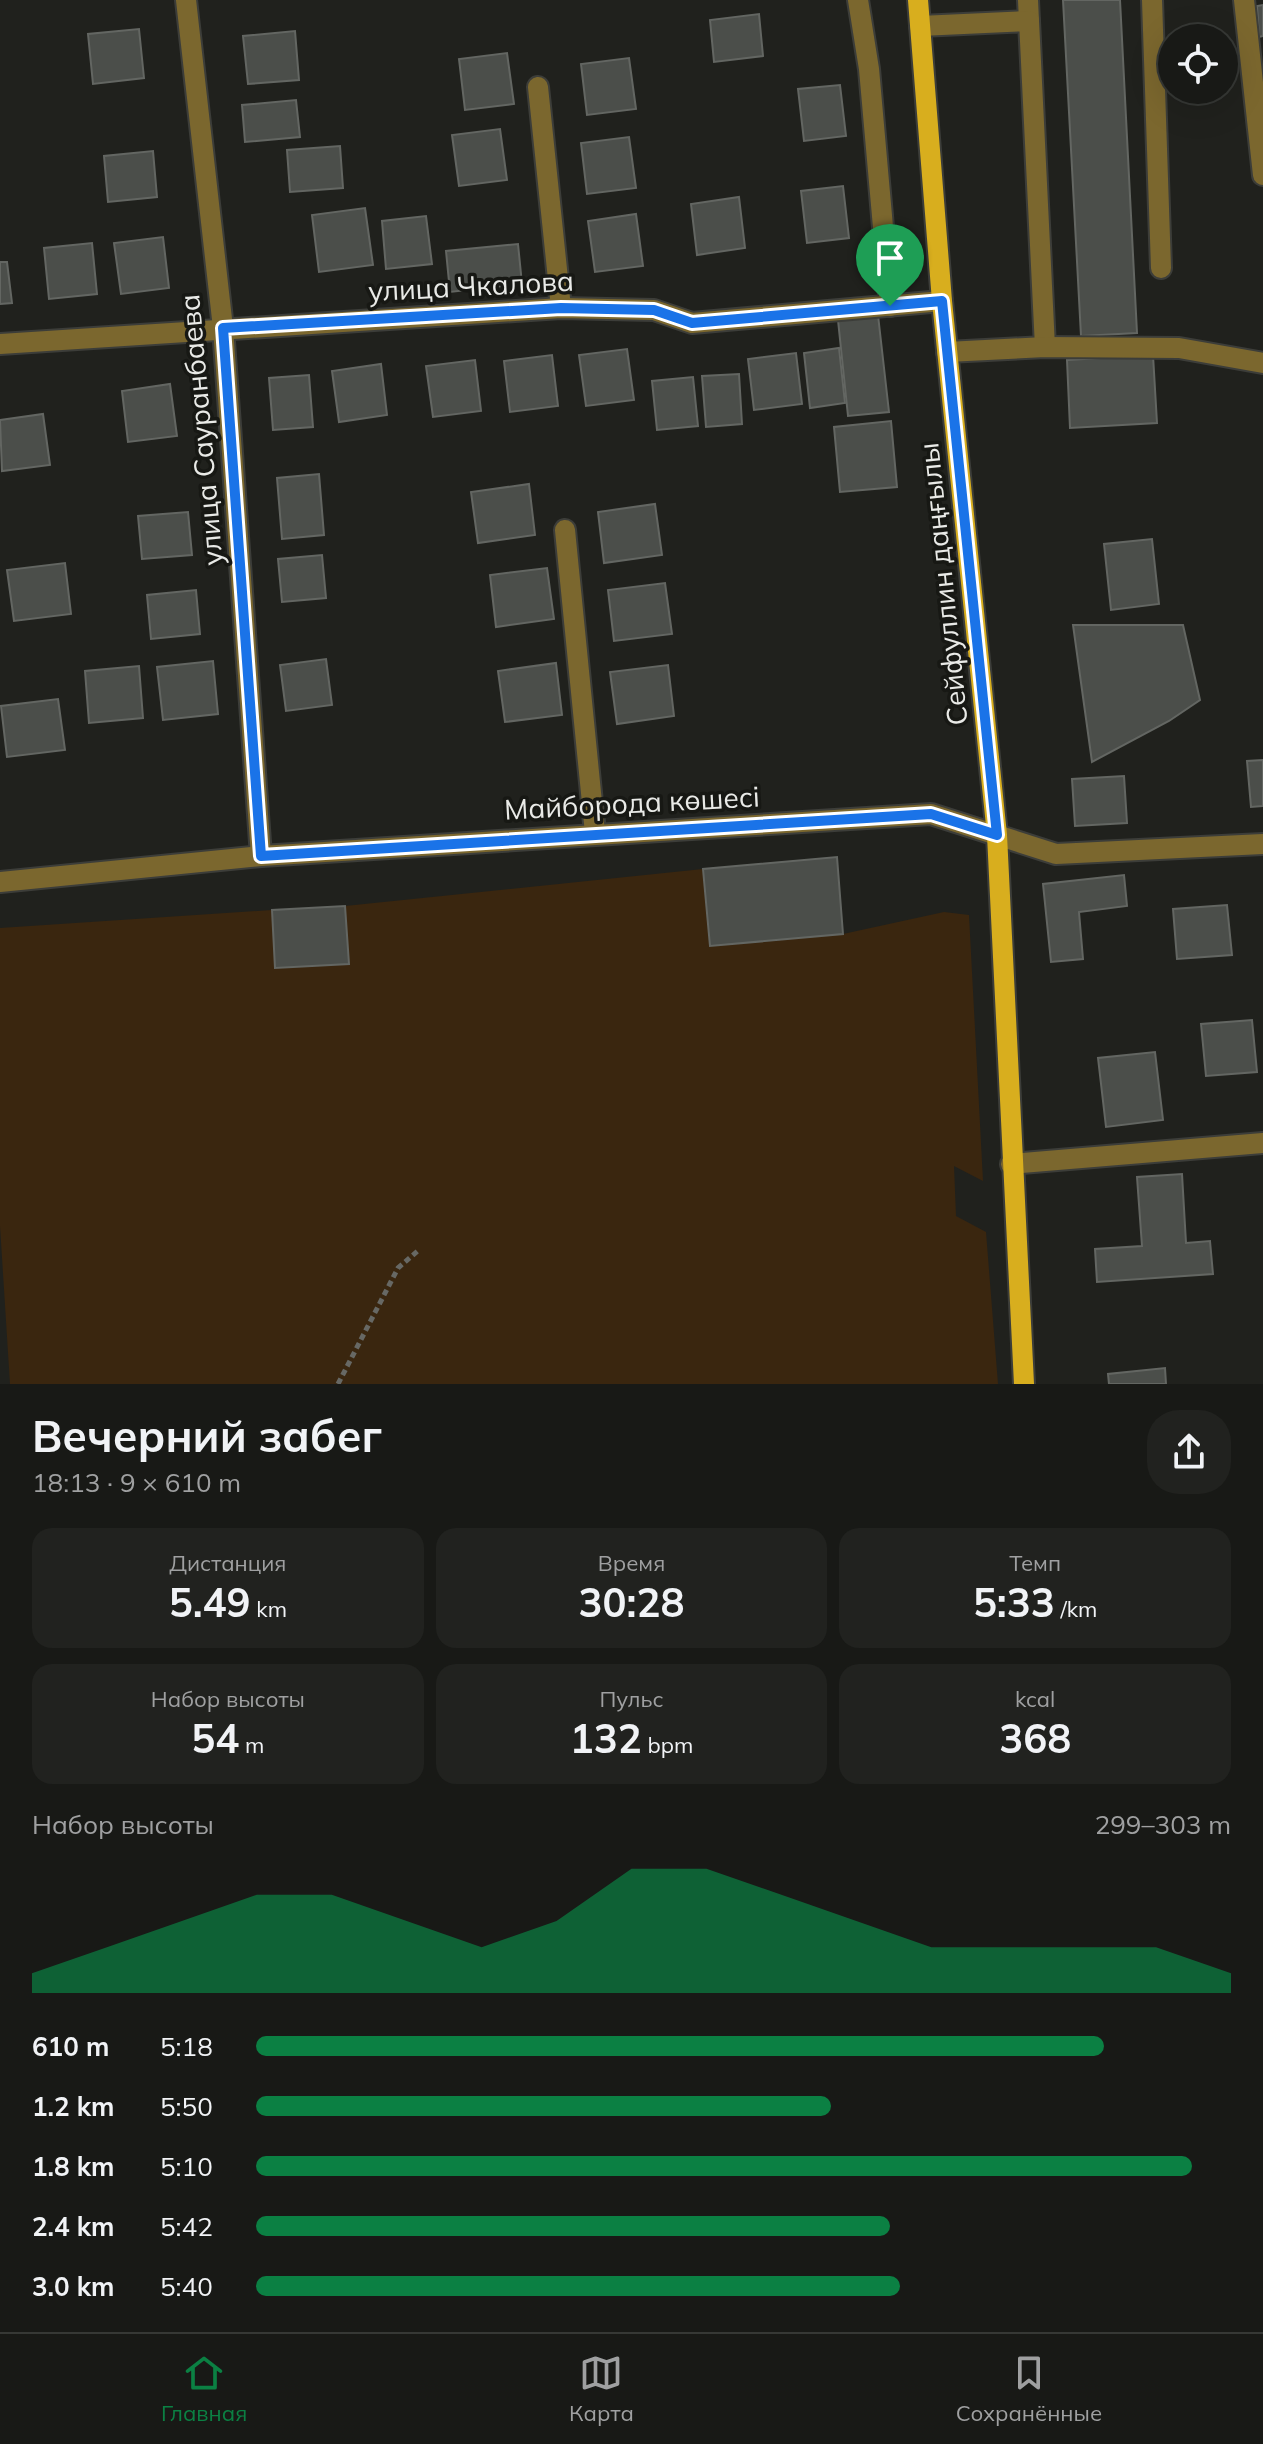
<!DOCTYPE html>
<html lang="ru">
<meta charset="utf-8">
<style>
:root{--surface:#181916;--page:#21221f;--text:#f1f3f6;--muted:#9fa0a1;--line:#363835;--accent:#0b8043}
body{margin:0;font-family:Mulish,sans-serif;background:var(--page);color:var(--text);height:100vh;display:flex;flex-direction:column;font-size:30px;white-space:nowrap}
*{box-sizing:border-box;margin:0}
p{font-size:26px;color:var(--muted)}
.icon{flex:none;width:44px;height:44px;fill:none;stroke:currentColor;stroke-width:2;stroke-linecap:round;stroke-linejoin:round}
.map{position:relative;height:1384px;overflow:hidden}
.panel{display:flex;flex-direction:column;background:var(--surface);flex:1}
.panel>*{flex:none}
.buttons{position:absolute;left:1158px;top:24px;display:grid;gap:16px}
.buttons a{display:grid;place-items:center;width:80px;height:80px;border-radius:50%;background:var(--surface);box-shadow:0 8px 32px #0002,0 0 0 2px var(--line);font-size:40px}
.pin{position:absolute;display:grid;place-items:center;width:68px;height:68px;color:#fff;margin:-82px -34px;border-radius:50% 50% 50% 0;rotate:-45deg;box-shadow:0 0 8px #0007}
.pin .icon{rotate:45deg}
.round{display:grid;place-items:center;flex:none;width:84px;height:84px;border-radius:32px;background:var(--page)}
.head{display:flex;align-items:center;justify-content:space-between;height:136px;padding:0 32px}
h1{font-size:44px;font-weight:700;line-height:60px}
.metrics{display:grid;grid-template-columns:repeat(3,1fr);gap:12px;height:136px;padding:8px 32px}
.metrics div{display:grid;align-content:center;border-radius:20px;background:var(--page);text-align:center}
.metrics b{font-size:40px;font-weight:700}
.metrics small{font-size:22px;font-weight:400}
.metrics p{font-size:22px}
.chart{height:224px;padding:16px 32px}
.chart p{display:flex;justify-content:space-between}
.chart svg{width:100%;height:144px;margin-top:8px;fill:var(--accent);opacity:.7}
ul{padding:0 32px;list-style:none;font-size:26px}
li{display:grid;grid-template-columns:128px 96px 1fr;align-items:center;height:60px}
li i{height:20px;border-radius:10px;background:var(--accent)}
.tab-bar{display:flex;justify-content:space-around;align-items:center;height:112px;border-top:2px solid var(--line);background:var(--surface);font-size:22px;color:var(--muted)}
.tab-bar a{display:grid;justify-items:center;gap:4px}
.tab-bar .on{color:var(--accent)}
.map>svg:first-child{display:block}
</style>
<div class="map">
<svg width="1263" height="1384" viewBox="0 0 1263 1384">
<rect width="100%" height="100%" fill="#20211d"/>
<path fill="#3a260f" d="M 703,869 L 711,946 L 843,934 L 944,912 L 969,915 L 983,1181 L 954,1166 L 956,1216 L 986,1232 L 998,1384 L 10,1384 L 0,1226 L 0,928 L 272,910 L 275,968 L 349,963 L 345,906 Z"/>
<g fill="#4b4e4a" stroke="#636662" stroke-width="2">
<path d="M 1063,0 L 1120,0 L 1137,333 L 1081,336 Z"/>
<path d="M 1263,5 L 1263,36 L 1259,37 L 1257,6 Z"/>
<path d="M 759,14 L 763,56 L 714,62 L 710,20 Z"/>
<path d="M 139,29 L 144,78 L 93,84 L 88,34 Z"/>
<path d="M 295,31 L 299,80 L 248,84 L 243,36 Z"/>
<path d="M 507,53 L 514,104 L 465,110 L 459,59 Z"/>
<path d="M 629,58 L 636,109 L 587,115 L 581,64 Z"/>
<path d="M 840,85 L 846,136 L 804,141 L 798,89 Z"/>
<path d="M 296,100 L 300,137 L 245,142 L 242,105 Z"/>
<path d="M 500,129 L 507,180 L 459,186 L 452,135 Z"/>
<path d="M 629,137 L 636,188 L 587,194 L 581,143 Z"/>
<path d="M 340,146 L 343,188 L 290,192 L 287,150 Z"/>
<path d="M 153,151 L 157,197 L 108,202 L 104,156 Z"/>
<path d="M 843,186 L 849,238 L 807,243 L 801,191 Z"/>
<path d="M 739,197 L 745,248 L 697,255 L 691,204 Z"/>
<path d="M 365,208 L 373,265 L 319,272 L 312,215 Z"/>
<path d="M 636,214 L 643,266 L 595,272 L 588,221 Z"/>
<path d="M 426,216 L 432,264 L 386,269 L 382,221 Z"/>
<path d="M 163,237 L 169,288 L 121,294 L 114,243 Z"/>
<path d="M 92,243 L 97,294 L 49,299 L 44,248 Z"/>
<path d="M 518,244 L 522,284 L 450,292 L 446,251 Z"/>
<path d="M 0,262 L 7,262 L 12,303 L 0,304 Z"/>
<path d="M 878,315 L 889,412 L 848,416 L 838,320 Z"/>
<path d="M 839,348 L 845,403 L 810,408 L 804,353 Z"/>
<path d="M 627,349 L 634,400 L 586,406 L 579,355 Z"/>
<path d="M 796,353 L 802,404 L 754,410 L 748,359 Z"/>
<path d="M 552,355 L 558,406 L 510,412 L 504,361 Z"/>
<path d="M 1153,355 L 1157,423 L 1070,428 L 1067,360 Z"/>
<path d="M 475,360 L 481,411 L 433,417 L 426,366 Z"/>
<path d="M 381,364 L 387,415 L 339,422 L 332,371 Z"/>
<path d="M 739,374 L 742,424 L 706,427 L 702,376 Z"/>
<path d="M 309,375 L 313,427 L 273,430 L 269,378 Z"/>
<path d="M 693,377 L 698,426 L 657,430 L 652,381 Z"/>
<path d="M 170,384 L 177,436 L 128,442 L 122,391 Z"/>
<path d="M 43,414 L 50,465 L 2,471 L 0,420 Z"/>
<path d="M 891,421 L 897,487 L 840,492 L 834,427 Z"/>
<path d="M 319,474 L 324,535 L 282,539 L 277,478 Z"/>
<path d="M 529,484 L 535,535 L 478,543 L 471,492 Z"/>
<path d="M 655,504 L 662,555 L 604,563 L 598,512 Z"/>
<path d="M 188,512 L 192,555 L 142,559 L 138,516 Z"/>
<path d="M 1152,539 L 1159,604 L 1111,610 L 1104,544 Z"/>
<path d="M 322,555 L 326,598 L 282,602 L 278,559 Z"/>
<path d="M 65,563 L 71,614 L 14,621 L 7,570 Z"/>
<path d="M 547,568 L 554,619 L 496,627 L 490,575 Z"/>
<path d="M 665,583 L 672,634 L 614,641 L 608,590 Z"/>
<path d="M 196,590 L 200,634 L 151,639 L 147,595 Z"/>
<path d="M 1073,625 L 1183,625 L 1200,700 L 1169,721 L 1092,762 Z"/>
<path d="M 326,659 L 332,705 L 286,711 L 280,665 Z"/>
<path d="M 213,661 L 218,714 L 163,720 L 157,667 Z"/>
<path d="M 556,663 L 562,715 L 505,722 L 498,671 Z"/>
<path d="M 668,665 L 674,716 L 617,724 L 610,672 Z"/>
<path d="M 139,666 L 143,718 L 89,723 L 85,671 Z"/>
<path d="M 58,699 L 65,750 L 7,757 L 1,706 Z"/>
<path d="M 1263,760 L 1263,806 L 1251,807 L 1247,761 Z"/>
<path d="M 1124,776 L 1127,823 L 1075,826 L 1072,779 Z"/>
<path d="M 837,857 L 843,934 L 710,946 L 703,869 Z"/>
<path d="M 1124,875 L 1127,906 L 1079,912 L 1083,959 L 1051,962 L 1043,884 Z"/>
<path d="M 1227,905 L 1232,955 L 1177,959 L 1173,909 Z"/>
<path d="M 345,906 L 349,964 L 275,968 L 272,910 Z"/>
<path d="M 1252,1020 L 1257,1072 L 1206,1076 L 1201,1024 Z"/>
<path d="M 1155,1052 L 1163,1120 L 1106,1127 L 1098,1058 Z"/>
<path d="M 1182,1174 L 1186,1243 L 1210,1241 L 1213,1274 L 1097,1282 L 1095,1249 L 1142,1246 L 1137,1177 Z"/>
<path d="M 1165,1368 L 1166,1384 L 1109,1384 L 1108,1374 Z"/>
</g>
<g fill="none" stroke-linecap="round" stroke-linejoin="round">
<g stroke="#3c3d39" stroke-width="24">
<g id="minor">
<path d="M 186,0 L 223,328 L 261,856"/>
<path d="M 858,0 L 869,69 L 890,306"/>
<path d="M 1028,0 L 1029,21"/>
<path d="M 1152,0 L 1161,268"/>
<path d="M 1244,0 L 1263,175"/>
<path d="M 920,26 L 1029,21 L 1045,347"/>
<path d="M 538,87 L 561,308"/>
<path d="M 0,344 L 561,308 L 654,310 L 692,323 L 942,301"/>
<path d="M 947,352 L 1045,347 L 1179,348 L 1263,363"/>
<path d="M 565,530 L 595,833"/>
<path d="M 0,882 L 261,856 L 931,814 L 1056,854 L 1263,844"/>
<path d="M 1011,1164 L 1263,1143"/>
</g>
</g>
<g stroke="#3c3d39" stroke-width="24">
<path id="major" d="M 918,0 L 942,301 L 997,835 L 1024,1384"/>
</g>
<path stroke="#676864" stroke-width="5" stroke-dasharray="6 4" stroke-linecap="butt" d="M 338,1384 L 398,1268 L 420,1249"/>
<use href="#minor" stroke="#7b672e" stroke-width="20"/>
<use href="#major" stroke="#d8ae1e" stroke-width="20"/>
</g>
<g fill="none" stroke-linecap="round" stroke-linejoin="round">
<g stroke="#fff" stroke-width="16">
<path id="route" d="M 942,301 L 997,835 L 931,814 L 261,856 L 223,328 L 561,308 L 654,310 L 692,323 Z"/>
</g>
<use href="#route" stroke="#1a73e8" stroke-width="10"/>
</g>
<g text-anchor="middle" stroke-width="7" stroke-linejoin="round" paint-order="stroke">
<g font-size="28" fill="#e9eae7" stroke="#171814">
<text transform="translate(471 286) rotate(-3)" y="10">улица Чкалова</text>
<text transform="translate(201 430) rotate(-95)" y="10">улица Сауранбаева</text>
<text transform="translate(943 584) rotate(-96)" y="10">Сейфуллин даңғылы</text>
<text transform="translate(632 803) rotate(-3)" y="10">Майборода көшесі</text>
</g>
</g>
</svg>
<div class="buttons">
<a><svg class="icon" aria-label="locate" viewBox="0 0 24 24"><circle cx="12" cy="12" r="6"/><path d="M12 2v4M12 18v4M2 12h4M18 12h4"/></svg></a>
</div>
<div class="pin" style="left:890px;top:306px;background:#1e9e55"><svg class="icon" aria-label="arrive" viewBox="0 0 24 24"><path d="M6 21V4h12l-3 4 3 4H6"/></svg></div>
</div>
<section class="panel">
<div class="head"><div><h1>Вечерний забег</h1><p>18:13 · 9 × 610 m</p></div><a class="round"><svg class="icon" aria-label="share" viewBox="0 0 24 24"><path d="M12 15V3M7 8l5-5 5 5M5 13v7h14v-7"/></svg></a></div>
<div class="metrics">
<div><p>Дистанция</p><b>5.49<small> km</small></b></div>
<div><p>Время</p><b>30:28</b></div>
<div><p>Темп</p><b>5:33<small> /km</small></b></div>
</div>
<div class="metrics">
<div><p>Набор высоты</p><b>54<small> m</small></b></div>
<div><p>Пульс</p><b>132<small> bpm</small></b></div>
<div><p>kcal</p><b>368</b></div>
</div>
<div class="chart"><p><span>Набор высоты</span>299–303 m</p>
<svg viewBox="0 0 160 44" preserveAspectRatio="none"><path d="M0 44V38L10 30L20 22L30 14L40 14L50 22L60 30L70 22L80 6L90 6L100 14L110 22L120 30L130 30L140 30L150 30L160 38V44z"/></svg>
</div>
<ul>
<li><b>610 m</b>5:18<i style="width:87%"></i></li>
<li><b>1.2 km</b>5:50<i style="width:59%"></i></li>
<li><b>1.8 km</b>5:10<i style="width:96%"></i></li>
<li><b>2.4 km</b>5:42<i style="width:65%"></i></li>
<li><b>3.0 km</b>5:40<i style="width:66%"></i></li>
</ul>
</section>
<nav class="tab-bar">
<a class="on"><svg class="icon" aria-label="home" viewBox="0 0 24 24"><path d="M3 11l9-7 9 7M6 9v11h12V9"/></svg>Главная</a>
<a><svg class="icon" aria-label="map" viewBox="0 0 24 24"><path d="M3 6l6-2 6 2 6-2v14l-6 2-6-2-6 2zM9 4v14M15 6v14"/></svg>Карта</a>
<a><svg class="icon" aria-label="saved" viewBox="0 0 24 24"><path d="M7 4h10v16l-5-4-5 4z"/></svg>Сохранённые</a>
</nav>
